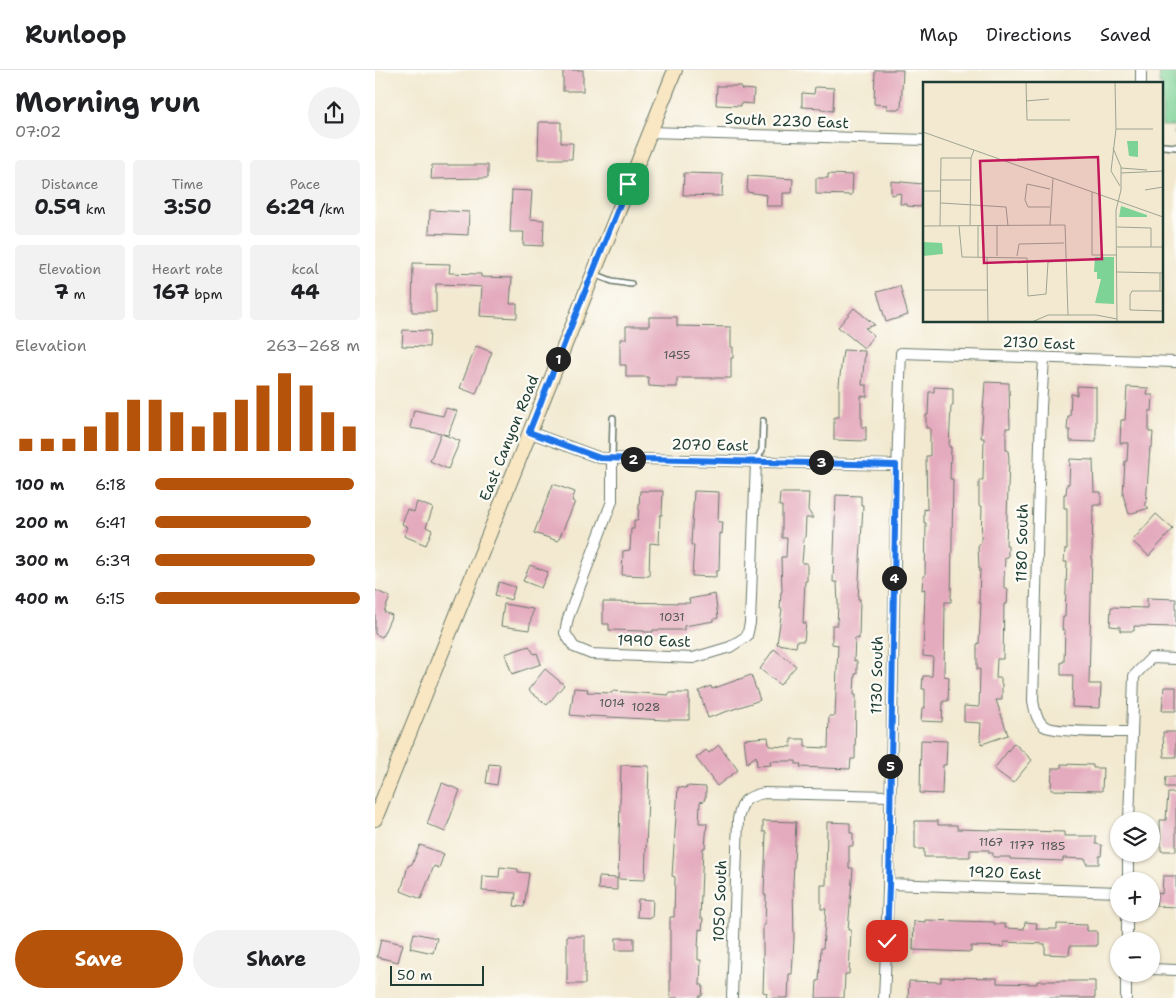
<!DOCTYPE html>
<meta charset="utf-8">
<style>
:root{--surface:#fff;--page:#f2f2f2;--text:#202124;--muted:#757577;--line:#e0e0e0;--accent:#b45309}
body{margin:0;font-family:"Shantell Sans",sans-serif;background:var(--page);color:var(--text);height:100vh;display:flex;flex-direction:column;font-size:19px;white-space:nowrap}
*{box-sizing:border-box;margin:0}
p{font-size:16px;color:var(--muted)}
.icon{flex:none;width:28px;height:28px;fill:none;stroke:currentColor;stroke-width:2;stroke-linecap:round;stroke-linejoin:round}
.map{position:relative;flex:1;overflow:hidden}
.panel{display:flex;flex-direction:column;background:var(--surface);width:375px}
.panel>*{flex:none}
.controls{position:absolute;left:735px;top:742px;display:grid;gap:10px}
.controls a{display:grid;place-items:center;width:50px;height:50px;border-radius:50%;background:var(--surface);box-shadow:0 1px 4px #0004;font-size:25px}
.scale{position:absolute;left:15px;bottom:12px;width:94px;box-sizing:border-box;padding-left:5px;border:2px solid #1f3d34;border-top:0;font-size:14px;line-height:18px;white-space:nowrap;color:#1f3d34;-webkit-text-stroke:4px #fdfcf7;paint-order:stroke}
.pin{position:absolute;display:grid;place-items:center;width:42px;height:42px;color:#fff;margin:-21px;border-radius:10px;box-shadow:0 2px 8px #0006}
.km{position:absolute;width:25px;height:25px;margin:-12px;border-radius:50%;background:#222;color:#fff;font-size:14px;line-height:25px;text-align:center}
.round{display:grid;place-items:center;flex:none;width:52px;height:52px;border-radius:26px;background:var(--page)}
.overview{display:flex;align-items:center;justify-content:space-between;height:85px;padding:0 15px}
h1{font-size:28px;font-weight:700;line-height:38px}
.figures{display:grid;grid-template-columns:repeat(3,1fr);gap:8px;height:85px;padding:5px 15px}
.figures div{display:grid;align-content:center;border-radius:5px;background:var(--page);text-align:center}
.figures b{font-size:21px;font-weight:700}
.figures small{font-size:14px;font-weight:400}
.figures p{font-size:14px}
.chart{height:140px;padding:10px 15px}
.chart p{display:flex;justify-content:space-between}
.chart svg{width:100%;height:90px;margin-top:5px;stroke:var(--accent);stroke-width:6}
.action{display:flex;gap:10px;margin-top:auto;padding:10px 15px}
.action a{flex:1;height:58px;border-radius:30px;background:var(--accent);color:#fff;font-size:20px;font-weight:700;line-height:58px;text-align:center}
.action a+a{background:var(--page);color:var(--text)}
ul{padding:0 15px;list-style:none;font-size:16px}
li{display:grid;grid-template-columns:80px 60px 1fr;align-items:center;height:38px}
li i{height:12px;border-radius:6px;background:var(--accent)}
header{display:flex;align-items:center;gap:30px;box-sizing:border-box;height:70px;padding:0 25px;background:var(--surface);border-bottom:1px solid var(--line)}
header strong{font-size:24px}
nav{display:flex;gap:28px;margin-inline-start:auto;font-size:18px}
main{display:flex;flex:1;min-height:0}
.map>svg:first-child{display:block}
</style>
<header>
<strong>Runloop</strong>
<nav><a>Map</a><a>Directions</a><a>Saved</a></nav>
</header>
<main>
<section class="panel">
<div class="overview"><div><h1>Morning run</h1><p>07:02</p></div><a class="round"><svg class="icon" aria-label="share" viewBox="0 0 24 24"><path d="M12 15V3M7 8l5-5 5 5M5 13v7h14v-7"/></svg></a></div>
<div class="figures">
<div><p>Distance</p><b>0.59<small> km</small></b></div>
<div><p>Time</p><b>3:50</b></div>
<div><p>Pace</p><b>6:29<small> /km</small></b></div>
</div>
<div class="figures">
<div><p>Elevation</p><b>7<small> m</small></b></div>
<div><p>Heart rate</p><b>167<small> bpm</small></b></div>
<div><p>kcal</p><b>44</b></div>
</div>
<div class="chart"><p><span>Elevation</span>263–268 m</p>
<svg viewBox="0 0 160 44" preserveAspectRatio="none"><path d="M5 44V38M15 44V38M25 44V38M35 44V32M45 44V25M55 44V19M65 44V19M75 44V25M85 44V32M95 44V25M105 44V19M115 44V12M125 44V6M135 44V12M145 44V25M155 44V32"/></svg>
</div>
<ul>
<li><b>100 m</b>6:18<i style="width:97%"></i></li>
<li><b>200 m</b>6:41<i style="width:76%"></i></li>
<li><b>300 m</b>6:39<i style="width:78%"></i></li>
<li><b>400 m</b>6:15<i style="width:100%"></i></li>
</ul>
<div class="action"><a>Save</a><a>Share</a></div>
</section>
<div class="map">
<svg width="801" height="928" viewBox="0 0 801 928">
<rect width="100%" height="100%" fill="#fdfcf7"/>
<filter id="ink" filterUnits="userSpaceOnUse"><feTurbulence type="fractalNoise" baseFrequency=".02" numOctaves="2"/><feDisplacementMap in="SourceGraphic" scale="10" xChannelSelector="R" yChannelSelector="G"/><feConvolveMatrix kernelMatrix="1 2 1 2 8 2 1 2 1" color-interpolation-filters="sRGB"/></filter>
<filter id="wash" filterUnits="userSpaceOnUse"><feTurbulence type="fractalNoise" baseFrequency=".0096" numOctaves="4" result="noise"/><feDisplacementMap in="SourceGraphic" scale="20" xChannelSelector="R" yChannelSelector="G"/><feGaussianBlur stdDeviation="1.12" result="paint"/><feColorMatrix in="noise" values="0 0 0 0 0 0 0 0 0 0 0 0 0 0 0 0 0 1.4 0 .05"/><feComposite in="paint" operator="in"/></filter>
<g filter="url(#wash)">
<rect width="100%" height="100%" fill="#f2e9d0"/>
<path fill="#7dd295" stroke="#4e8864" d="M 785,0 L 801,0 L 801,64 L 799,64 L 800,56 L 787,56 L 787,14 L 784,14 Z"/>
<g id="blocks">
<g fill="#e4abbe">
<rect x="188" y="0" width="20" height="21"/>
<path d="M 500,0 L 528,0 L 526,39 L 512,39 L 512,35 L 499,34 Z"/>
<path d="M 342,16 L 366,16 L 366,19 L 379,20 L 378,34 L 366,33 L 366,36 L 341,35 Z"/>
<path d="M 440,17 L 459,18 L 458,41 L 446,40 L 446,38 L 427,37 L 427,23 L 439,24 Z"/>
<path d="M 164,52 L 186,52 L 186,73 L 198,73 L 197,89 L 163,89 Z"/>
<path d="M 57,95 L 113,95 L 113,108 L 56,109 Z"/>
<path d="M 309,103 L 348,104 L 347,126 L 308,125 Z"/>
<path d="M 453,104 L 478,105 L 477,125 L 441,124 L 441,108 L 453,108 Z"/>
<path d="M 373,106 L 418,109 L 417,123 L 408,123 L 408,136 L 391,136 L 392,125 L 372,122 Z"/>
<path d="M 516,111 L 548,114 L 548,117 L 550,117 L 550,135 L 546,135 L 546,137 L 532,136 L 532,134 L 525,134 L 526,123 L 516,125 Z"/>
<path d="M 137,120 L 157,121 L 155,149 L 169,150 L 168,176 L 148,175 L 149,162 L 135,162 Z"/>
<path d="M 55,140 L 94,142 L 93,165 L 54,163 Z"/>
<path d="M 38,193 L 75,194 L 74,203 L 106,204 L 106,207 L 137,208 L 135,234 L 142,234 L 142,248 L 105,246 L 107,217 L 92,216 L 92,215 L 61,214 L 61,242 L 37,242 Z"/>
<path d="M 525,216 L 533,245 L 511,252 L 502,222 Z"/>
<path d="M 479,238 L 500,255 L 490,258 L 499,265 L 489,278 L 463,257 Z"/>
<path d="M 274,247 L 302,247 L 302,256 L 356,257 L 356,277 L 358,277 L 358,288 L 356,288 L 356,308 L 302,308 L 302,317 L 288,317 L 274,316 L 273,307 L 251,307 L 251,295 L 245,295 L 245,269 L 251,269 L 251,256 L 274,256 Z"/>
<path d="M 28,260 L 55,261 L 54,277 L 27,276 Z"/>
<path d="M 101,276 L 117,282 L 101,324 L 85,318 Z"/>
<path d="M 468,280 L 490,281 L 487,315 L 492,315 L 492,327 L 486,326 L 486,348 L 487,348 L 487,357 L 491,357 L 491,371 L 459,370 L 459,347 L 464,347 L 464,315 Z"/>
<path d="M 610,312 L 634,313 L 635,358 L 631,358 L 631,380 L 633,380 L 634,390 L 631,475 L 633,475 L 633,487 L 630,487 L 629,510 L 629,519 L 633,519 L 632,534 L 629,534 L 628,589 L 622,589 L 621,608 L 626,608 L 626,614 L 627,614 L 627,630 L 621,630 L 633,665 L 607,674 L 605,668 L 606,653 L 589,652 L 589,636 L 604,637 L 605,599 L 602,599 L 602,574 L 604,574 L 606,533 L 604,533 L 605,498 L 604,498 L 603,476 L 606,472 L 607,436 L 604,436 L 604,410 L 608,410 L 609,368 L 606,368 Z"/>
<path d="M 702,316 L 721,317 L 721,372 L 695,371 L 695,360 L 692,360 L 693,346 L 695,346 L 696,324 L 702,325 Z"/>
<path d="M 559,317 L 578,318 L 578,336 L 576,336 L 574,377 L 576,377 L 575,409 L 578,409 L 576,532 L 570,532 L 569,606 L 574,607 L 573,631 L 568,631 L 567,652 L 546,651 L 547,638 L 550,638 L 550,619 L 547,619 L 548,606 L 557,606 L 558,587 L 548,586 L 550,519 L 547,520 L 548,506 L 550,506 L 551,453 L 549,453 L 549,439 L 552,440 L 551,386 L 555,386 L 555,358 L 551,358 L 551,345 L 553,345 L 554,322 L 559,322 Z"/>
<path d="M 752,317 L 773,318 L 772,325 L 778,325 L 777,341 L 774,341 L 774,362 L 778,362 L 777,377 L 775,377 L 771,434 L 769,434 L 774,438 L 754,444 L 748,425 L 750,391 L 752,391 L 753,373 L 745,373 L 746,350 L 750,350 Z"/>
<path d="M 71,338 L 82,341 L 73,365 L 67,364 L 85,371 L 73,399 L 55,391 L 66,363 L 35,358 L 39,340 L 68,346 Z"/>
<path d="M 695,389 L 718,390 L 719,422 L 726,422 L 726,435 L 718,435 L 718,439 L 714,614 L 726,614 L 725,638 L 697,637 L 698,605 L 686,605 L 686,592 L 689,592 L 690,560 L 687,560 L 688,547 L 690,547 L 692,492 L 689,492 L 690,479 L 692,479 L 692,438 L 689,438 L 689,424 L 691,424 L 692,414 L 694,414 Z"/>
<path d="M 178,414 L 200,422 L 197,431 L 200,432 L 183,471 L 159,463 Z"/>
<path d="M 265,421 L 288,421 L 287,445 L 285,445 L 284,474 L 275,473 L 274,506 L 247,505 L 248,481 L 255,480 L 256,459 L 259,459 L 259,450 L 263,450 Z"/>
<path d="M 319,421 L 344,422 L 343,452 L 348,452 L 347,464 L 345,463 L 344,501 L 341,501 L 341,507 L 317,506 L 319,475 L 316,475 Z"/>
<path d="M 405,423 L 434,423 L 433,440 L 438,448 L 431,448 L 430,468 L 429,468 L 427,493 L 432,493 L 432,511 L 430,511 L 428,553 L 431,553 L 429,571 L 422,571 L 421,577 L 402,574 L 407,539 L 405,539 L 406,522 L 407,522 L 406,487 L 411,487 L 412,468 L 407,468 L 407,436 L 404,436 Z"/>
<path d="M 461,425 L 486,426 L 486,435 L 488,435 L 483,529 L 485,529 L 484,569 L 480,568 L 479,591 L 482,591 L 482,604 L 480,604 L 479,625 L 481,625 L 480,689 L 476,689 L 475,699 L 425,697 L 426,694 L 421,694 L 421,691 L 395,691 L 396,695 L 382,696 L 381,686 L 372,693 L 369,669 L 393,667 L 394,676 L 416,677 L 416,669 L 430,669 L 430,677 L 453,678 L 454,646 L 460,646 L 463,575 L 457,574 L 457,555 L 462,555 L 463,534 L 462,512 L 458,512 Z"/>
<path d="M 42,432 L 58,438 L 51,457 L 57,460 L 51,475 L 29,466 L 33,457 L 27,454 L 32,439 L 39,442 Z"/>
<path d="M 781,444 L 798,459 L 774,486 L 757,471 Z"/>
<path d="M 155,495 L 173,502 L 166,518 L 148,511 Z"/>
<path d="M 124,512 L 140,517 L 136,530 L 120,525 Z"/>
<path d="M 0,520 L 15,527 L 9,542 L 17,545 L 7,567 L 0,564 Z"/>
<path d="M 340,524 L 343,548 L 339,549 L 339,551 L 309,556 L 309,560 L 278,560 L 278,562 L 269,562 L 269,561 L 234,560 L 234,554 L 228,554 L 228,532 L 315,533 L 314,529 Z"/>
<path d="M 772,528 L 801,529 L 801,557 L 759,556 L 759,561 L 745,561 L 745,557 L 735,556 L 736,537 L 772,538 Z"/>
<path d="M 129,534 L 158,539 L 154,560 L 126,556 Z"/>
<path d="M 154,576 L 159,584 L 162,583 L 166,594 L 137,604 L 130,584 Z"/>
<path d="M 399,579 L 421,596 L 405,615 L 385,599 Z"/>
<path d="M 170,599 L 189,615 L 172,635 L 153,620 Z"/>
<path d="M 376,605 L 385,630 L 333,648 L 324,621 L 336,616 L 337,619 Z"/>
<path d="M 789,617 L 801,617 L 801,641 L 787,641 Z"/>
<path d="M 199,618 L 213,619 L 212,622 L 237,623 L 237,621 L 294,625 L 294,623 L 314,623 L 314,650 L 290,650 L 215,646 L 215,647 L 195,645 Z"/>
<path d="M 788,662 L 801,662 L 801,687 L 789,687 Z"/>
<path d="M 546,670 L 572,671 L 571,695 L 568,695 L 567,724 L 545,723 Z"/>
<path d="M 639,673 L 657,690 L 638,713 L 619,699 Z"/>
<path d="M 344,675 L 363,700 L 342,716 L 321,688 L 331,680 L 334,683 Z"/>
<path d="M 114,694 L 125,695 L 122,715 L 111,713 Z"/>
<path d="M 686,694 L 718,695 L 718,698 L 728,698 L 727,721 L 676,720 L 677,698 L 686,698 Z"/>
<path d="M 246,695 L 274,696 L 270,810 L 243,809 Z"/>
<path d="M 791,707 L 801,707 L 801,717 L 790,717 Z"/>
<path d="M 67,713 L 85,720 L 70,762 L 52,754 Z"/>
<path d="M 311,716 L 331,717 L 331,727 L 330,727 L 329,731 L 325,732 L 324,753 L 332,753 L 330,778 L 328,778 L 325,848 L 328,848 L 327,860 L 324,859 L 323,879 L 323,890 L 326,890 L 325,915 L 328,915 L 327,926 L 324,926 L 324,928 L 295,928 L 295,847 L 299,847 L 300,807 L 297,806 L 303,717 L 311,718 Z"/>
<path d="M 793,723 L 801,723 L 801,781 L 786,781 L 785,750 L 791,750 Z"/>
<path d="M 388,751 L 421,752 L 418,813 L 419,870 L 417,904 L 414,904 L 413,928 L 391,928 L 392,923 L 388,922 L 389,892 L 388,892 L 388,855 L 390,855 L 391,825 L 389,825 L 391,762 L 388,762 Z"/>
<path d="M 540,751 L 563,751 L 563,755 L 582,755 L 582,759 L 689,762 L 689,766 L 721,766 L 721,774 L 727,775 L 726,786 L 724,786 L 724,794 L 711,794 L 711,789 L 688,788 L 688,791 L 635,789 L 635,787 L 618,787 L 618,783 L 614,783 L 614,780 L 595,780 L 595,787 L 549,787 L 549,779 L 540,779 Z"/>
<path d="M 452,752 L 475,753 L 475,763 L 478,763 L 478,776 L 474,776 L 474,798 L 478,798 L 473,860 L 476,860 L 474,904 L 470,904 L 469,928 L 441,928 L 442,911 L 444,911 L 446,878 L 448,878 L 451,839 L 446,839 L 446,815 L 451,815 Z"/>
<path d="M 45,775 L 69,784 L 64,798 L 59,796 L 46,829 L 26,821 L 33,796 L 37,794 Z"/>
<path d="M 125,797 L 143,799 L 143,802 L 154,803 L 149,837 L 139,836 L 141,823 L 107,821 L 108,806 L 124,807 Z"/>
<path d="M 788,806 L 801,806 L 801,837 L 781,836 L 782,823 L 787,824 Z"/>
<path d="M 224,807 L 242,808 L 242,820 L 223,819 Z"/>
<path d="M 263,829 L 278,830 L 277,848 L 262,847 Z"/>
<path d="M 550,850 L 619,852 L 619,854 L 630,854 L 630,858 L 649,859 L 650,852 L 662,853 L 661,859 L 682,859 L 682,854 L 712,855 L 712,861 L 722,861 L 722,876 L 695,876 L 694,885 L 670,884 L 670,874 L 629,872 L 629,877 L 596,876 L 596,882 L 538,880 L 539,851 L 550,852 Z"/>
<path d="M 39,863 L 62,868 L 58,883 L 35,878 Z"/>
<rect x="192" y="866" width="18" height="48"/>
<rect x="241" y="868" width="18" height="12"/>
<path d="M 6,869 L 28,874 L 23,892 L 2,887 Z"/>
<path d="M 566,907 L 622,908 L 622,913 L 662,914 L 662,911 L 720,911 L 720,928 L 533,928 L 534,911 L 566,912 Z"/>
</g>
</g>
</g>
<g filter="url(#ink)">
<use href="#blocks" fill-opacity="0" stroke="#69796b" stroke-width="1"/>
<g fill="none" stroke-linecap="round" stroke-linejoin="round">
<g stroke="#69796b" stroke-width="8">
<g id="service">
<path d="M 788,76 L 801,77"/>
<path d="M 219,204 L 237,211 L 256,214"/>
<path d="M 237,388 L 238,348"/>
<path d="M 381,391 L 387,380 L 388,351"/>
</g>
</g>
<g stroke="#69796b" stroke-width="12">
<g id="minor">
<path d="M 766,14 L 766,0"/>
<path d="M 274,62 L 550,70"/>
<path d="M 669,288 L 666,337 L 658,631 C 660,640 661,650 669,656 C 679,663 741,662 756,662"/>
<path d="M 154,362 L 225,388 L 521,395"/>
<path d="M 237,389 L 237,431 L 193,548 L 190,563 L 199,577 L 216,584 L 318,588 L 355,577 L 372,566 L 375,553 L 381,391"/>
<path d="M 754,751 L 759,606 L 776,588 L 801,589"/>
<path d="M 753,811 L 753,784"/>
<path d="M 514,814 L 744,822"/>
<path d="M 752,871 L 752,844"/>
<path d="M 776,899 L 801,900"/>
<path d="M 357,928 L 363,749 C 367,731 370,727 389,723 L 515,726"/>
<path d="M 509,928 C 519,713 517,498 526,283 L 801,292"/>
<path d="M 751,928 L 751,904"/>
</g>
</g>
<g stroke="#69796b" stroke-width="16">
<path id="secondary" d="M 0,749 L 300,0"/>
</g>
<use href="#service" stroke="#fff" stroke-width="5"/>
<use href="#minor" stroke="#fff" stroke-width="10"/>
<use href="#secondary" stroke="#f9e7c3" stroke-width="14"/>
</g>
</g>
<g fill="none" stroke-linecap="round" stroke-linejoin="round" filter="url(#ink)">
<g stroke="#fff" stroke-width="10">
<path id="route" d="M 253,114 L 154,362 L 225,388 L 521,395 L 514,814 L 512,871"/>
</g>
<use href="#route" stroke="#1a73e8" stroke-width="6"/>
</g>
<g text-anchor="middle" stroke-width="4.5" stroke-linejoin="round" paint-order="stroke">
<g font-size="12" fill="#505856">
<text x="302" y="289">1455</text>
<text x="297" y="551">1031</text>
<text x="237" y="637">1014</text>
<text x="271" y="641">1028</text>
<text x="616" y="776">1167</text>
<text x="647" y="779">1177</text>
<text x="678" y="780">1185</text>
</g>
<g font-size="15" fill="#1f3d34" stroke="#fdfcf7">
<text transform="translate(412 51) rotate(2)" y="5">South 2230 East</text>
<text transform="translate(664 273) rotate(2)" y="5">2130 East</text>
<text transform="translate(134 368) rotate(-68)" y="5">East Canyon Road</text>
<text transform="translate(335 375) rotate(1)" y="5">2070 East</text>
<text transform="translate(647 473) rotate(-89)" y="5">1180 South</text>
<text transform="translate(279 571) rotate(1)" y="5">1990 East</text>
<text transform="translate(502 605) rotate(-89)" y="5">1130 South</text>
<text transform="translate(630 803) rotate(2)" y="5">1920 East</text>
<text transform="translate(345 831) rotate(-88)" y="5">1050 South</text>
</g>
</g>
<g transform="translate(548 12)">
<rect width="240" height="240" fill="#f2e9d0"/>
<path d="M 204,59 L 215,59 L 215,75 L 206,74 ZM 198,124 L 224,133 L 224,135 L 196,135 ZM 0,160 L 19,161 L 20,172 L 0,174 Z" fill="#7dd295"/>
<path d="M 172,175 L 191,175 L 191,222 L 172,221 L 178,197 L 174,197 L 174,190 L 171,190 Z" fill="#7dd295"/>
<path fill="none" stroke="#9ea492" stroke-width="1" d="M 103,0 L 104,38 L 147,38M 192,0 L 193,47 L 188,89 L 197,104M 103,19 L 126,17M 193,47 L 230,47M 0,50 L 240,135M 190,66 L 198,85M 198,86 L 224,88M 198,91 L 240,89M 18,98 L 48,98M 127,107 L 104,102 L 102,118 L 105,125 L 127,125M 222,108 L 240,105M 0,109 L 18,109M 169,110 L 169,173 L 194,173M 18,121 L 83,125 L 85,144M 47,143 L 48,76 L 51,68M 127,143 L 130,96M 0,144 L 142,143 L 145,233M 17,144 L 18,76 L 48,76M 36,144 L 39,175 L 104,176 L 105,214 L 123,212 L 125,180 L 142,179M 55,144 L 55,175M 194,145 L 228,146 L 228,165M 194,165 L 240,165M 74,174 L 74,144M 94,174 L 96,162 L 141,161M 64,175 L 65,240M 194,190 L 240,191M 0,208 L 64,208M 237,209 L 237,191M 240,209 L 209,209 L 207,213 L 207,228 L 240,229M 109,240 L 125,233 L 173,233 L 194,237M 194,240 L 193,128 L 198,108 L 198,85"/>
<path fill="#c2185b" fill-opacity="0.15" stroke="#c2185b" stroke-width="2.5" d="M 175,75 L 179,177 L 61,181 L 57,79 Z"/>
<rect width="240" height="240" fill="none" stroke="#1f3d34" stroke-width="2.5"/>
</g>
</svg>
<div class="controls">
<a><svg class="icon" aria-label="layers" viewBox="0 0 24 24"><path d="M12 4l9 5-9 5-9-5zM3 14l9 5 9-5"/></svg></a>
<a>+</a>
<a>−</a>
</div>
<div class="scale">50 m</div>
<div class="pin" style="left:253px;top:114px;background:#1e9e55"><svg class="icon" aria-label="arrive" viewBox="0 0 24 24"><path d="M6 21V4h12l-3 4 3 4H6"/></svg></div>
<div class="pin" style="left:512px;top:871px;background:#d93025"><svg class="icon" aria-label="check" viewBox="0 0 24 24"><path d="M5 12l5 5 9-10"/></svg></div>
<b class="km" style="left:183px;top:289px">1</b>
<b class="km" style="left:258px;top:389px">2</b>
<b class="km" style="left:446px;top:392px">3</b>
<b class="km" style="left:519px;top:508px">4</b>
<b class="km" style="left:515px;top:696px">5</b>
</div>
</main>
